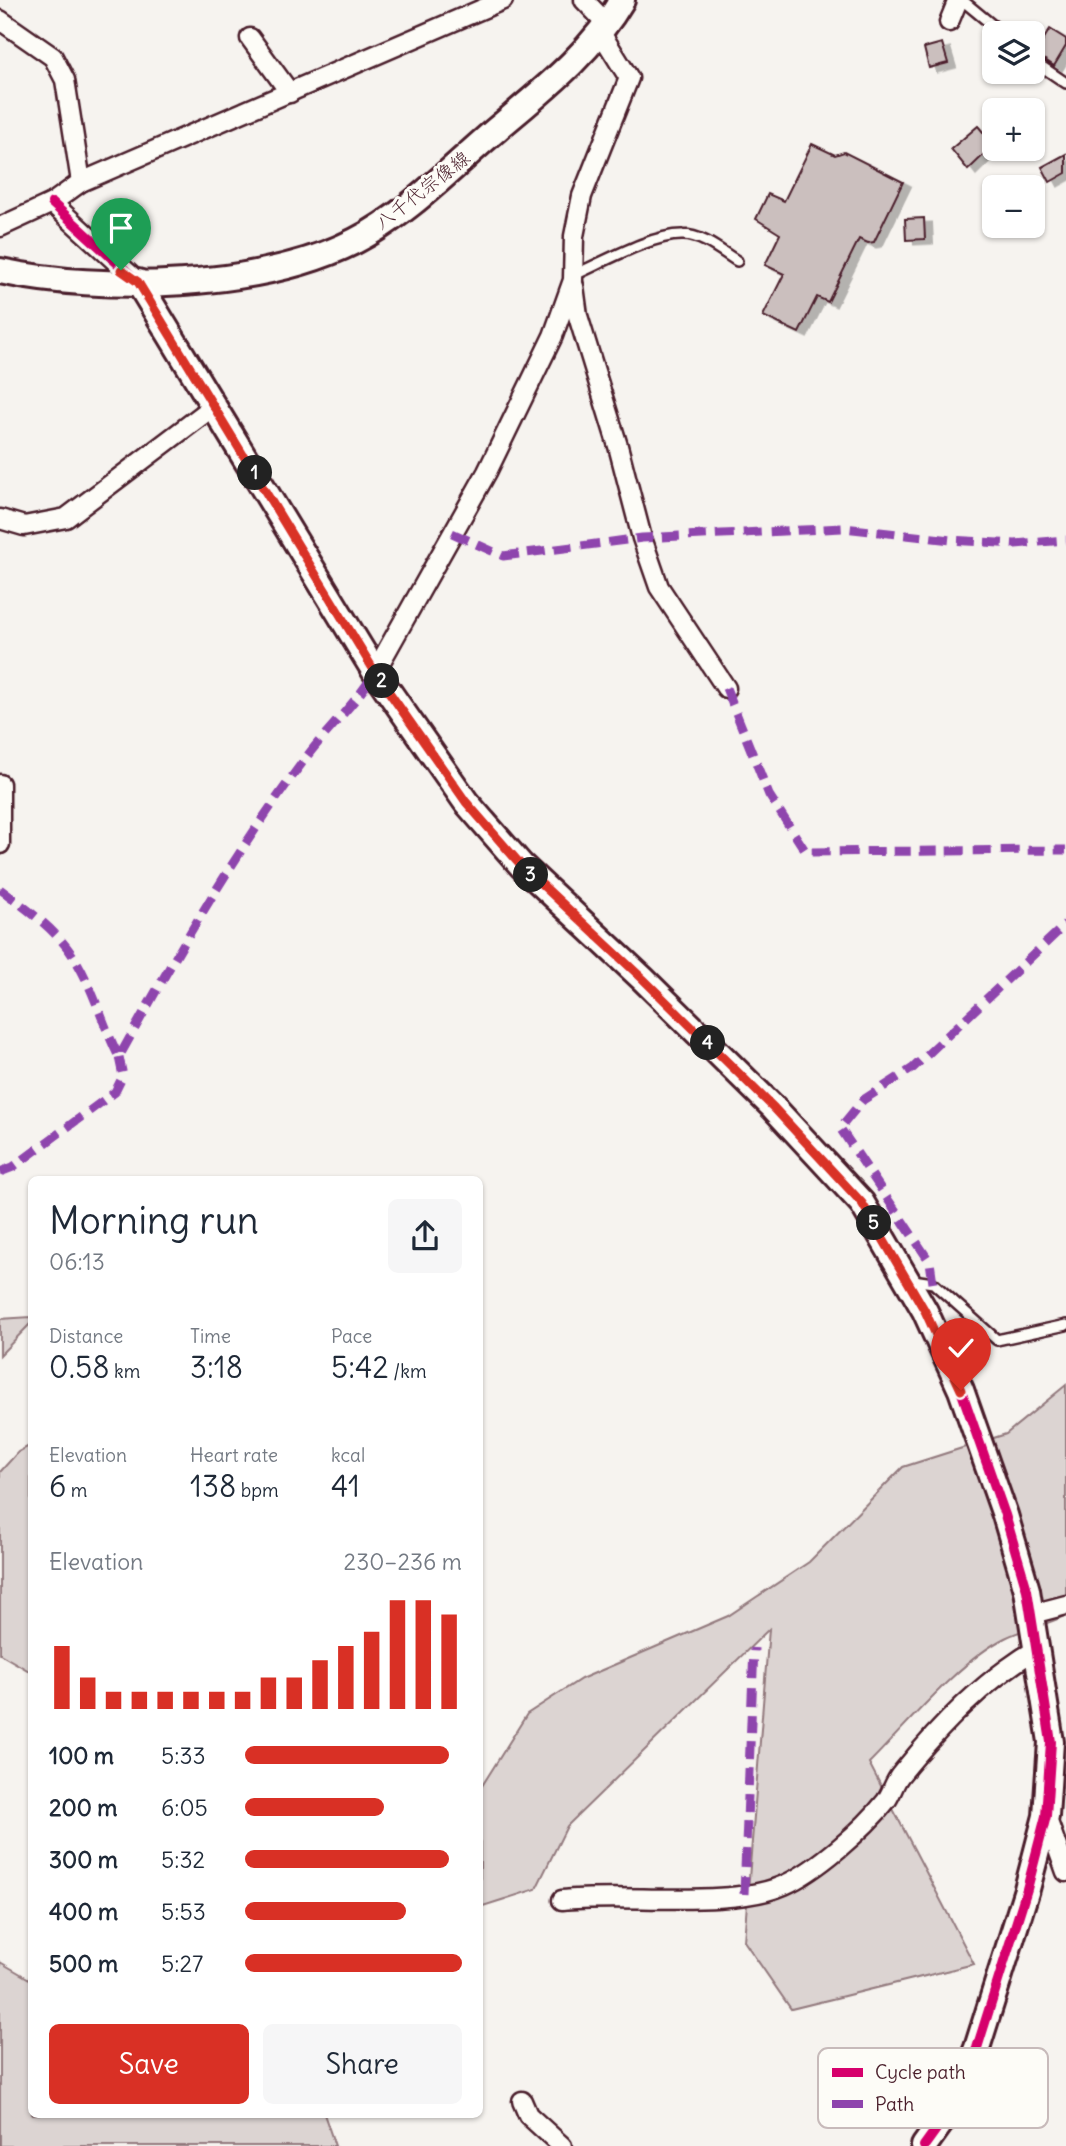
<!DOCTYPE html>
<meta charset="utf-8">
<style>
:root{--surface:#fff;--page:#f6f6f7;--text:#1f2937;--muted:#747a83;--accent:#d93025}
body{margin:0;font-family:Delius,"Klee One",sans-serif;background:var(--page);color:var(--text);height:100vh;display:flex;flex-direction:column;font-size:26px;white-space:nowrap}
*{box-sizing:border-box;margin:0}
p{font-size:23px;color:var(--muted)}
.icon{flex:none;width:38px;height:38px;fill:none;stroke:currentColor;stroke-width:2;stroke-linecap:round;stroke-linejoin:round}
.map{position:relative;flex:1;overflow:hidden}
.panel{position:absolute;left:28px;top:1176px;width:455px;height:942px;display:flex;flex-direction:column;background:var(--surface);border-radius:10px;box-shadow:0 2px 5px #0004}
.panel>*{flex:none}
.fabs{position:absolute;left:982px;top:21px;display:grid;gap:14px}
.fabs a{display:grid;place-items:center;width:63px;height:63px;border-radius:10px;background:var(--surface);box-shadow:0 2px 5px #0004;font-size:35px}
.pin{position:absolute;display:grid;place-items:center;width:60px;height:60px;color:#fff;margin:-72px -30px;border-radius:50% 50% 50% 0;rotate:-45deg;box-shadow:0 0 7px #0007}
.pin .icon{rotate:45deg}
.km{position:absolute;width:35px;height:35px;margin:-18px;border-radius:50%;background:#222;color:#fff;font-size:19px;line-height:35px;text-align:center}
.round{display:grid;place-items:center;flex:none;width:74px;height:74px;border-radius:10px;background:var(--page)}
.headline{display:flex;align-items:center;justify-content:space-between;height:119px;padding:0 21px}
h1{font-size:38px;font-weight:600;line-height:52px}
.figures{display:grid;grid-template-columns:repeat(3,1fr);gap:10px;height:119px;padding:7px 21px}
.figures div{display:grid;align-content:center}
.figures b{font-size:30px;font-weight:600}
.figures small{font-size:19px;font-weight:400}
.figures p{font-size:19px}
.chart{height:196px;padding:14px 21px}
.chart p{display:flex;justify-content:space-between}
.chart svg{width:100%;height:126px;margin-top:7px;stroke:var(--accent);stroke-width:6}
.action{display:flex;gap:14px;margin-top:auto;padding:14px 21px}
.action a{flex:1;height:80px;border-radius:10px;background:var(--accent);color:#fff;font-size:28px;font-weight:600;line-height:80px;text-align:center}
.action a+a{background:var(--page);color:var(--text)}
ul{padding:0 21px;list-style:none;font-size:23px}
li{display:grid;grid-template-columns:112px 84px 1fr;align-items:center;height:52px}
li i{height:18px;border-radius:9px;background:var(--accent)}
.map>svg:first-child{display:block}
</style>
<div class="map">
<svg width="1066" height="2146" viewBox="0 0 1066 2146">
<defs>
<filter id="shadow"><feDropShadow dx="8" dy="4.5" stdDeviation="0" flood-color="#0004"/></filter>
</defs>
<rect width="100%" height="100%" fill="#f6f3ef"/>
<filter id="ink" filterUnits="userSpaceOnUse"><feTurbulence type="fractalNoise" baseFrequency=".0143" numOctaves="2"/><feDisplacementMap in="SourceGraphic" scale="14" xChannelSelector="R" yChannelSelector="G"/><feConvolveMatrix kernelMatrix="1 2 1 2 8 2 1 2 1" color-interpolation-filters="sRGB"/></filter>
<g filter="url(#ink)">
<g fill="#dcd4d2" stroke="#937a7e" stroke-width="2">
<path d="M 31,1317 L 31,1323 L 0,1355 L 0,1319 Z"/>
<path d="M 1066,1385 L 1066,1615 C 1047,1626 1024,1628 1005,1638 C 959,1661 907,1725 869,1763 L 974,1964 L 791,2009 L 744,1941 L 769,1629 L 567,1826 L 536,1889 L 480,1907 L 480,1789 L 527,1714 L 581,1679 L 728,1616 L 809,1562 L 903,1467 L 1006,1434 Z"/>
<path d="M 31,1445 L 31,1672 L 0,1654 L 0,1472 L 18,1452 Z"/>
<path d="M 0,1962 L 31,1980 L 32,2114 L 324,2114 L 335,2146 L 0,2146 Z"/>
</g>
<g fill="#cbbfbe" stroke="#4a1f2b" stroke-width="2" filter="url(#shadow)">
<path d="M 1050,29 L 1066,39 L 1066,46 L 1054,66 L 1032,51 L 1032,34 L 1043,40 Z"/>
<path d="M 942,43 L 948,63 L 929,68 L 924,48 Z"/>
<path d="M 978,126 L 994,145 L 968,170 L 951,149 Z"/>
<path d="M 812,144 L 835,155 L 844,152 L 903,182 L 874,242 L 868,243 L 859,239 L 828,302 L 817,297 L 799,333 L 763,316 L 784,274 L 765,265 L 780,234 L 756,219 L 768,194 L 784,201 Z"/>
<path d="M 1066,154 L 1066,173 L 1050,182 L 1042,167 Z"/>
<path d="M 924,218 L 925,239 L 906,240 L 905,219 Z"/>
</g>
<g fill="none" stroke-linecap="round" stroke-linejoin="round">
<g stroke="#4a1f2b" stroke-width="14">
<g id="lane">
<path d="M 962,0 L 1002,33"/>
<path d="M 1032,60 L 1066,83"/>
<path d="M 574,275 C 602,263 652,234 683,235 C 702,235 721,251 737,261"/>
<path d="M 913,1280 L 933,1283 L 997,1340 L 1066,1325"/>
</g>
</g>
<g stroke="#4a1f2b" stroke-width="23">
<g id="street">
<path d="M 584,0 L 608,25"/>
<path d="M 0,20 L 53,57 L 65,80 L 81,182"/>
<path d="M 949,22 L 958,0"/>
<path d="M 250,38 L 290,93"/>
<path d="M 52,203 L 138,282"/>
<path d="M 0,227 L 52,203 L 81,182 L 503,0"/>
<path d="M 574,286 L 578,316 L 618,446 L 642,538 L 659,587 L 726,688"/>
<path d="M 0,519 L 24,526 L 66,518 L 214,406"/>
<path d="M 375,672 L 487,472 L 553,336 L 573,280 L 574,236 L 582,196 L 629,78 L 601,33"/>
<path d="M 0,784 L 0,844"/>
<path d="M 1032,1614 L 1066,1605"/>
<path d="M 1046,1816 L 1066,1872"/>
<path d="M 562,1900 C 624,1893 730,1909 784,1885 C 816,1871 864,1829 886,1801 C 892,1793 894,1782 901,1774 C 940,1726 984,1680 1037,1649"/>
<path d="M 522,2101 L 528,2115 L 562,2146"/>
</g>
</g>
<g stroke="#4a1f2b" stroke-width="30">
<g id="secondary">
<path d="M 0,271 C 103,293 260,289 355,241 C 408,214 452,167 497,129 C 543,90 591,53 622,0"/>
<path d="M 138,282 L 375,672 L 466,802 L 521,865 L 643,979 L 774,1108 L 862,1203 L 925,1311 L 961,1390 L 1005,1515 L 1027,1590 L 1051,1742 L 1046,1816 L 1027,1889 L 977,2048 L 955,2103 L 924,2146"/>
</g>
</g>
<use href="#lane" stroke="#fdfcf7" stroke-width="9"/>
<use href="#street" stroke="#fdfcf7" stroke-width="18"/>
<use href="#secondary" stroke="#fdfcf7" stroke-width="24"/>
<g stroke="#8e44ad" stroke-width="9" stroke-dasharray="18 9" stroke-linecap="butt">
<path d="M 452,533 L 503,556 L 642,538 L 843,528 L 951,540 L 1015,544 L 1066,540"/>
<path d="M 726,688 L 769,795 L 806,852 L 1066,850"/>
<path d="M 0,889 C 20,904 41,919 58,937 C 89,969 99,1018 119,1057 C 175,956 233,856 302,763 C 325,731 355,705 375,672"/>
<path d="M 0,1172 L 13,1167 L 115,1092 L 123,1076 L 119,1057"/>
<path d="M 933,1283 L 930,1262 L 840,1128 L 863,1100 L 913,1068 L 1066,924"/>
<path d="M 744,1894 L 754,1648"/>
</g>
<g stroke="#fdfcf7" stroke-width="15">
<path id="cycleway" d="M 52,203 L 138,282 L 375,672 L 466,802 L 521,865 L 643,979 L 774,1108 L 862,1203 L 925,1311 L 961,1390 L 1005,1515 L 1027,1590 L 1051,1742 L 1046,1816 L 1027,1889 L 977,2048 L 955,2103 L 924,2146"/>
</g>
<use href="#cycleway" stroke="#d6006c" stroke-width="10"/>
</g>
</g>
<g fill="none" stroke-linecap="round" stroke-linejoin="round" filter="url(#ink)">
<g stroke="#fff" stroke-width="14">
<path id="route" d="M 121,270 L 138,282 L 375,672 L 466,802 L 521,865 L 643,979 L 774,1108 L 862,1203 L 925,1311 L 961,1390"/>
</g>
<use href="#route" stroke="#d93025" stroke-width="9"/>
</g>
<g text-anchor="middle" stroke-width="6" stroke-linejoin="round" paint-order="stroke">
<g font-size="19" fill="#4a1f2b" stroke="#fdfcf7">
<text transform="translate(422 190) rotate(-38)" y="7">八千代宗像線</text>
</g>
</g>
<rect x="818" y="2048" width="230" height="80" rx="10" fill="#fdfcf7" stroke="#c7baba" stroke-width="2"/>
<rect x="832" y="2068" width="31" height="9" fill="#d6006c"/>
<rect x="832" y="2100" width="31" height="8" fill="#8e44ad"/>
<g font-size="19" fill="#4a1f2b">
<text x="875" y="2079">Cycle path</text>
<text x="875" y="2111">Path</text>
</g>
</svg>
<div class="fabs">
<a><svg class="icon" aria-label="layers" viewBox="0 0 24 24"><path d="M12 4l9 5-9 5-9-5zM3 14l9 5 9-5"/></svg></a>
<a>+</a>
<a>−</a>
</div>
<div class="pin" style="left:121px;top:270px;background:#1e9e55"><svg class="icon" aria-label="arrive" viewBox="0 0 24 24"><path d="M6 21V4h12l-3 4 3 4H6"/></svg></div>
<div class="pin" style="left:961px;top:1390px;background:#d93025"><svg class="icon" aria-label="check" viewBox="0 0 24 24"><path d="M5 12l5 5 9-10"/></svg></div>
<b class="km" style="left:255px;top:473px">1</b>
<b class="km" style="left:382px;top:681px">2</b>
<b class="km" style="left:531px;top:875px">3</b>
<b class="km" style="left:708px;top:1043px">4</b>
<b class="km" style="left:874px;top:1223px">5</b>
<section class="panel">
<div class="headline"><div><h1>Morning run</h1><p>06:13</p></div><a class="round"><svg class="icon" aria-label="share" viewBox="0 0 24 24"><path d="M12 15V3M7 8l5-5 5 5M5 13v7h14v-7"/></svg></a></div>
<div class="figures">
<div><p>Distance</p><b>0.58<small> km</small></b></div>
<div><p>Time</p><b>3:18</b></div>
<div><p>Pace</p><b>5:42<small> /km</small></b></div>
</div>
<div class="figures">
<div><p>Elevation</p><b>6<small> m</small></b></div>
<div><p>Heart rate</p><b>138<small> bpm</small></b></div>
<div><p>kcal</p><b>41</b></div>
</div>
<div class="chart"><p><span>Elevation</span>230–236 m</p>
<svg viewBox="0 0 160 44" preserveAspectRatio="none"><path d="M5 44V22M15 44V33M25 44V38M35 44V38M45 44V38M55 44V38M65 44V38M75 44V38M85 44V33M95 44V33M105 44V27M115 44V22M125 44V17M135 44V6M145 44V6M155 44V11"/></svg>
</div>
<ul>
<li><b>100 m</b>5:33<i style="width:94%"></i></li>
<li><b>200 m</b>6:05<i style="width:64%"></i></li>
<li><b>300 m</b>5:32<i style="width:94%"></i></li>
<li><b>400 m</b>5:53<i style="width:74%"></i></li>
<li><b>500 m</b>5:27<i style="width:100%"></i></li>
</ul>
<div class="action"><a>Save</a><a>Share</a></div>
</section>
</div>
